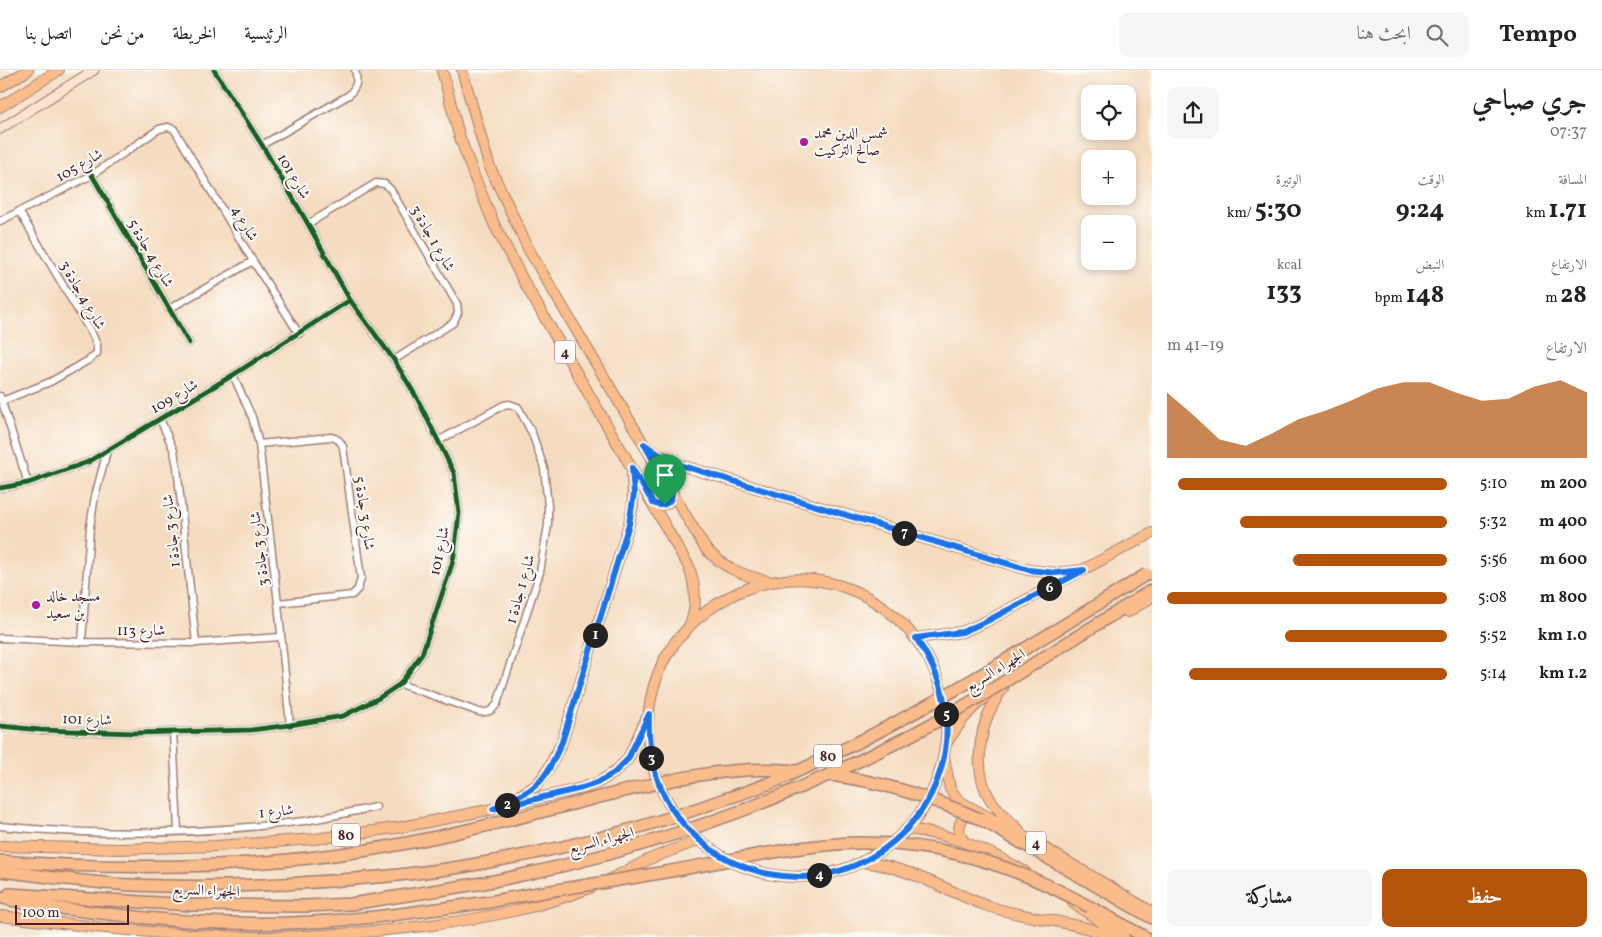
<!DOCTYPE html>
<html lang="ar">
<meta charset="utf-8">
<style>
:root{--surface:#fff;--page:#f6f6f6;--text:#222;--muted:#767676;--line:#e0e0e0;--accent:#b45309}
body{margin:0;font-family:Vollkorn,Amiri,serif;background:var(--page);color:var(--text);direction:rtl;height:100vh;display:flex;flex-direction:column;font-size:19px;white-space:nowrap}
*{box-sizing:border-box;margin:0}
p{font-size:16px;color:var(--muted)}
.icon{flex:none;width:28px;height:28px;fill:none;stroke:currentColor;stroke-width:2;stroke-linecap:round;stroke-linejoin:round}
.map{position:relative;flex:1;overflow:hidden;direction:ltr}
.drawer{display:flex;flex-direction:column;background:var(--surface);width:450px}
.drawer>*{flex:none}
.controls{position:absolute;left:1081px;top:15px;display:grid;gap:10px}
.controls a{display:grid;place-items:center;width:55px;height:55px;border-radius:10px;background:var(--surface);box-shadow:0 2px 8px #0003;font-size:25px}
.scale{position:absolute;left:15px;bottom:12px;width:114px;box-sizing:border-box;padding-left:5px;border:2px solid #4a1f2b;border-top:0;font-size:14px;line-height:18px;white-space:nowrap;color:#4a1f2b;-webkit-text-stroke:4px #fdfcf7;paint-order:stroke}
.pin{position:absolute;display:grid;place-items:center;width:42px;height:42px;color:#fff;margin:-51px -21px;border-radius:50% 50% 50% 0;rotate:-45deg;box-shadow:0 0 5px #0007}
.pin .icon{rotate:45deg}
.km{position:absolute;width:25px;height:25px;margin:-12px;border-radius:50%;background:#222;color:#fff;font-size:14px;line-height:25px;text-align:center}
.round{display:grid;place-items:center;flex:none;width:52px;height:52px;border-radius:10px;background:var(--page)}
.headline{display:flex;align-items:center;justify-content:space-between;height:85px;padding:0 15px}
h1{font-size:28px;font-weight:700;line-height:38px}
.metrics{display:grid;grid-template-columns:repeat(3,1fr);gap:8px;height:85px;padding:5px 15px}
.metrics div{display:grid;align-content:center}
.metrics b{font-size:25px;font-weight:700}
.metrics small{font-size:14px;font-weight:400}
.metrics p{font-size:14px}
.chart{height:140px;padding:10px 15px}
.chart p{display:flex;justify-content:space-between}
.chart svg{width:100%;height:90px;margin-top:5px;fill:var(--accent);opacity:.7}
.primary-button{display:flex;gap:10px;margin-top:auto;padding:10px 15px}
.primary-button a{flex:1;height:58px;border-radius:10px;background:var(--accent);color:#fff;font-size:20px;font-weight:700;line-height:58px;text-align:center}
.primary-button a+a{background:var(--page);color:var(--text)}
ul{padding:0 15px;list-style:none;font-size:16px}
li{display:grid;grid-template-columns:80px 60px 1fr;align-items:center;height:38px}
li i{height:12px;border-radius:6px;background:var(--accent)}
header{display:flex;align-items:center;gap:30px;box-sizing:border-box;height:70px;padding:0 25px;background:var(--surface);border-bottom:1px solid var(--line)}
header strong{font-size:24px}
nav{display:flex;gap:28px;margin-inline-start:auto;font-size:18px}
.search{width:350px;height:45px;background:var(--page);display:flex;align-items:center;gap:12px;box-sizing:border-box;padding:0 18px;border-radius:10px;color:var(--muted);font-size:19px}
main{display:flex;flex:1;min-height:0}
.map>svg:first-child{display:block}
</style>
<header>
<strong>Tempo</strong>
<div class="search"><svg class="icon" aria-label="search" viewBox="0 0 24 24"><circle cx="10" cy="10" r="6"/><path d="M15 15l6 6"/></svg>ابحث هنا</div>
<nav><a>الرئيسية</a><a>الخريطة</a><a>من نحن</a><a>اتصل بنا</a></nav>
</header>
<main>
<section class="drawer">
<div class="headline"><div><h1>جري صباحي</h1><p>07:37</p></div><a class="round"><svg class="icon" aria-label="share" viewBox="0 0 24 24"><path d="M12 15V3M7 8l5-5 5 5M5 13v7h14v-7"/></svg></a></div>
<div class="metrics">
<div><p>المسافة</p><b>1.71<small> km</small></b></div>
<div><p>الوقت</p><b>9:24</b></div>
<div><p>الوتيرة</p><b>5:30<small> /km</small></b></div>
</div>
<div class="metrics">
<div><p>الارتفاع</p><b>28<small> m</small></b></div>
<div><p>النبض</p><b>148<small> bpm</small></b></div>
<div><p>kcal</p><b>133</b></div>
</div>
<div class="chart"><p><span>الارتفاع</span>19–41 m</p>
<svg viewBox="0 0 160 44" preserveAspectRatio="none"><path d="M0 44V12L10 23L20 35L30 38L40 32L50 25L60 21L70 16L80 10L90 7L100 7L110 12L120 16L130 15L140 9L150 6L160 12V44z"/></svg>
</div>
<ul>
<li><b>200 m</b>5:10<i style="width:96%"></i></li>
<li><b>400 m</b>5:32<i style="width:74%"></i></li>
<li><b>600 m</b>5:56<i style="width:55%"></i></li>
<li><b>800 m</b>5:08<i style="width:100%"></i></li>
<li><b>1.0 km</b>5:52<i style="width:58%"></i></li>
<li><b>1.2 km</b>5:14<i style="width:92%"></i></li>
</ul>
<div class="primary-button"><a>حفظ</a><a>مشاركة</a></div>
</section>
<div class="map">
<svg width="1152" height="867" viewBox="0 0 1152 867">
<rect width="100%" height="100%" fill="#fdfcf7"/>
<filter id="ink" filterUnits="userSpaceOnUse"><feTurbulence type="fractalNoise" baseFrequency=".02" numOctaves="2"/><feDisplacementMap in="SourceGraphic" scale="10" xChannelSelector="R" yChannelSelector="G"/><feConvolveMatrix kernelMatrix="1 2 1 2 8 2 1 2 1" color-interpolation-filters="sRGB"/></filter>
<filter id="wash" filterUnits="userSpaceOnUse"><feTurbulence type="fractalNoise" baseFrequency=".0096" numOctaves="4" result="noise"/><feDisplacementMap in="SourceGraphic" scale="20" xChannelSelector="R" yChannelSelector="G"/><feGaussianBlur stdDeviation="1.12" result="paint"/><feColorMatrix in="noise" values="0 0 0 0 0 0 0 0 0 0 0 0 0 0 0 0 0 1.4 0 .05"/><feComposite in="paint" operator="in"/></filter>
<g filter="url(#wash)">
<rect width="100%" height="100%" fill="#f5dcc0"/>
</g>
<g filter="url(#ink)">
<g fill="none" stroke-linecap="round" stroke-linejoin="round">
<g stroke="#a07e76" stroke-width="9">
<g id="minor">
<path d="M 262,75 L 349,25 C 357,16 358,11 355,0"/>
<path d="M 92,105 L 189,273"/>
<path d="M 0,151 L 92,105 L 159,59 L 168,57 L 174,59 L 253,191 L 299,264"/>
<path d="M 308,154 L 376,113 L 385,114 L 391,120 L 457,234 L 458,243 L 453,253 L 394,290"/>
<path d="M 169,239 L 253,191"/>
<path d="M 233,305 L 252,347 L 259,374 L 278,533 L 290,655"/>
<path d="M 0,326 L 28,413"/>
<path d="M 2,331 L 50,312 L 89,290 L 97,283 L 97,275 L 93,266 L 19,141"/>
<path d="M 160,349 L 174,381 L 177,397 L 196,573"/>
<path d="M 259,374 L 331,367 C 337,368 341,371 343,377 L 361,508 L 358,519 L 352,525 L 278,533"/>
<path d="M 0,418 L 28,413 L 88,392 L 233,305 L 350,230"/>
<path d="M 0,568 L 82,572 L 196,573 L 281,567"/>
<path d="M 82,572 L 90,457 L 95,426 L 107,381"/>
<path d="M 400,614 L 479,642 C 488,643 492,641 497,634 L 540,502 L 548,455 L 548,436 L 544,398 L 532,363 L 518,337 L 509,334 L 504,335 L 438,371"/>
<path d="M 0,656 L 41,660 L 135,663 L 251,660 L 290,655 L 343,646 L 379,628 L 400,614 L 422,584 L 452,494 L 454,485 L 459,443 L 454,403 L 417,328 L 394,290 L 350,230 L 308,154 L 262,75 L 214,0"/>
<path d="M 173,662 L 178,761"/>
<path d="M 0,756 C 101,767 204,764 304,751 C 328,747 352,742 376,737"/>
</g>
</g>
<g stroke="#a07e76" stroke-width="11">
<path id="secondary" d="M 0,59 L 94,0"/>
</g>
<g stroke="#a07e76" stroke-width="12">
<g id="primary">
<path d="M 442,0 L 459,65 L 474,106 L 494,154 L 524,212 L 689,497 C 695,515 698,538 689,556 C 686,562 680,566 676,571 C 672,577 669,583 665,588 C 645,627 642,674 659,714 C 680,764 727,800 781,806 C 820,810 858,799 889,775 C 916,755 934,726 942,693 C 968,591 875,492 771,512 C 739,518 713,534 689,556"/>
<path d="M 462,0 L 489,95 L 529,180 L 705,478 C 724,498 741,505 768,511"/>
<path d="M 648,378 L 661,386 L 680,395 L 1029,500 L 1056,503 L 1084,500"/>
<path d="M 653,433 C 663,438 672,433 672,422"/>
<path d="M 1128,542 L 1152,527"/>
<path d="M 916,568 L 962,562 L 985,552 L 1152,463"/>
<path d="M 946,674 C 957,657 968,640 985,628"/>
<path d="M 512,730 L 537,715 L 549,698 L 562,672 L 629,454 L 633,434 L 632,401"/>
<path d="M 0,776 L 119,779 L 216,776 L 315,769 L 402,757 L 493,739 L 582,718 L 597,713 L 614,703 L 628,689 L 646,649"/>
<path d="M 610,809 L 652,788 L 699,770"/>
<path d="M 0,846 C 86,856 174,867 261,867 C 317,867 374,862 431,855 C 485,848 541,838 592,817"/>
</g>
</g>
<g stroke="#a07e76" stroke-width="12">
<g id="trunk">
<path d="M 0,17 L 28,0"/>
<path d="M 0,37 L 59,0"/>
<path d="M 1004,616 C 997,627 990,638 986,650 C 978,674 976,707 990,729 C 998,741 1009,750 1019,760"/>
<path d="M 944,687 L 950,719 L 959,731 L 1029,769 L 1152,842"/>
<path d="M 907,759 C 951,764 987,779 1025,802"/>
<path d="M 964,772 C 955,759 959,746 974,742"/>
<path d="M 863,792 C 908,797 941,818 982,834 C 1025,850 1070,849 1113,867"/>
<path d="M 1073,833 L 1124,867"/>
</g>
</g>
<g stroke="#a07e76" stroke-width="14">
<g id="motorway">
<path d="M 1027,598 L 1152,520"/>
<path d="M 980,749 L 1152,848"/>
<path d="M 0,791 C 117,800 246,799 362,781 C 439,769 513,749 588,730"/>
<path d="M 0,801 C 44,806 88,813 132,815 C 198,818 264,816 330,811 C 379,807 429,803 477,794"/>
<path d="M 9,824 L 191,835 L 305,836 L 351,834 L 483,813"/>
<path d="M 0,827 C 33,837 67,839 101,843 C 171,852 242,856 313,852 C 372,849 430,840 489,832"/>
<path d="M 1090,837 L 1145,867"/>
</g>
</g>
<use href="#minor" stroke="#fff" stroke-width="6"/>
<use href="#secondary" stroke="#fde4d0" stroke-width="9"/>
<use href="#primary" stroke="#f9bc8a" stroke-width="10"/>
<use href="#trunk" stroke="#f9bc8a" stroke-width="10"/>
<use href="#motorway" stroke="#f9bc8a" stroke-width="11"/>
<g stroke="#a07e76" stroke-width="14" stroke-linecap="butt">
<g id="motorway-bridge">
<path d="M 829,705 C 881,711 932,728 980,749"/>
<path d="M 588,730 C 656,713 724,694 796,701"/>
<path d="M 477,794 C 560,780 642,759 722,730 C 741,724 760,717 778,710 C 908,653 1027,578 1147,504"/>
<path d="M 483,813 C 645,782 798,728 943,648 C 972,632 999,615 1027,598"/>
<path d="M 489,832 C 547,820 606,813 665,802 C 722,792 778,779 836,774 C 928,768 1010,792 1090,837"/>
</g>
</g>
<use href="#motorway-bridge" stroke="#f9bc8a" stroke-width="11"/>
<g stroke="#fdfcf7" stroke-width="8">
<g id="cycleway">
<path d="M 92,105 L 189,273"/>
<path d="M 0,418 L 28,413 L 88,392 L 233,305 L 350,230"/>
<path d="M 0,656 L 41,660 L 135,663 L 251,660 L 290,655 L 343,646 L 379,628 L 400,614 L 422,584 L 452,494 L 454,485 L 459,443 L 454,403 L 417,328 L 394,290 L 350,230 L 308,154 L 262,75 L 214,0"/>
</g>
</g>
<use href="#cycleway" stroke="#1b5e20" stroke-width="5"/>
</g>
</g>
<g fill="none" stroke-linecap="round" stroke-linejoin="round" filter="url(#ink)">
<g stroke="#fff" stroke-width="10">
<path id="route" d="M 644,374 L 661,386 L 680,395 L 1029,500 L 1056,503 L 1084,500 L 985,552 L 962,562 L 916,568 C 930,589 942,612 945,637 C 960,738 868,824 769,804 C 740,798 714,785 693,764 C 659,732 647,689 649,644 L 628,689 L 614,703 L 597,713 L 582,718 L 493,739 C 507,732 523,726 535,716 C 548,706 555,686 562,672 L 629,454 L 634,424 L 632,398 L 653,433 C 663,438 672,433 672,422 Z"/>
</g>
<use href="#route" stroke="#1a73e8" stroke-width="6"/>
</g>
<g fill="#b5179e" stroke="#fdfcf7" stroke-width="2">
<circle cx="804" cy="72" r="5"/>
<circle cx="36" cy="535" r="5"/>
</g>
<g text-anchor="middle" stroke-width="4" stroke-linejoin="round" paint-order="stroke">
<g fill="#fdfcf7" stroke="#806168" stroke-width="1">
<rect x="555" y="270.5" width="20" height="23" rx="4"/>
<rect x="814" y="674.5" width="28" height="23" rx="4"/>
<rect x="332" y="753.5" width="28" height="23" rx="4"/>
<rect x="1026" y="761.5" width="20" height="23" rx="4"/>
</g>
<g font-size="14" font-weight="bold" fill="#4a1f2b">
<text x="565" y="287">4</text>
<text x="828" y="691">80</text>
<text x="346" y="770">80</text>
<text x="1036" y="778">4</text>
</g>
<g font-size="15" fill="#4a1f2b" stroke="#fdfcf7" text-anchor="start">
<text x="814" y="68">شمس الدين محمد<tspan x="814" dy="17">صالح التركيت</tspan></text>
<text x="46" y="531">مسجد خالد<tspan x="46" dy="17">بن سعيد</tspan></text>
</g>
<g font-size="15" fill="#4a1f2b" stroke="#fdfcf7">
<text transform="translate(79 95) rotate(-30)" y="5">شارع 105</text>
<text transform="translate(294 106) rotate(59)" y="5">شارع 101</text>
<text transform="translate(245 153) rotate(59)" y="5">شارع 4</text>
<text transform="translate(433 168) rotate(60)" y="5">شارع 1 جادة 3</text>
<text transform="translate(151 183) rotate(60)" y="5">شارع 4 جادة 5</text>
<text transform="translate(83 225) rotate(60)" y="5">شارع 4 جادة 3</text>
<text transform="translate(174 326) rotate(-31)" y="5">شارع 109</text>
<text transform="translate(365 443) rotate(82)" y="5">شارع 3 جادة 5</text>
<text transform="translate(171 461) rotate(-96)" y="5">شارع 3 جادة 1</text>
<text transform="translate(259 479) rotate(-97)" y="5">شارع 3 جادة 3</text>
<text transform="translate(439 481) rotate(-78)" y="5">شارع 101</text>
<text transform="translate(520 519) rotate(-74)" y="5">شارع 1 جادة 1</text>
<text x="141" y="565">شارع 113</text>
<text transform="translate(995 600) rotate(-32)" y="5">الجهراء السريع</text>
<text transform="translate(87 649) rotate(2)" y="5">شارع 101</text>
<text transform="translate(276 741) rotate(-6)" y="5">شارع 1</text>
<text transform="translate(601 770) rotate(-15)" y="5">الجهراء السريع</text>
<text transform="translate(206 820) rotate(2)" y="5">الجهراء السريع</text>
</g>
</g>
</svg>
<div class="controls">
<a><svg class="icon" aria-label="locate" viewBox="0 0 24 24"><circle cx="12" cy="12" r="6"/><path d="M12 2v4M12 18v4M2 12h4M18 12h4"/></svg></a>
<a>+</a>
<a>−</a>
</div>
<div class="scale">100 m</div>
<div class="pin" style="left:665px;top:435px;background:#1e9e55"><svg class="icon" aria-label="arrive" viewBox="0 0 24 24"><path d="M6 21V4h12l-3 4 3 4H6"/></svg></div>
<b class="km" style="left:595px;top:565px">1</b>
<b class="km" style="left:507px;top:735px">2</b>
<b class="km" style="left:651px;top:688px">3</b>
<b class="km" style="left:819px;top:805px">4</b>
<b class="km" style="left:946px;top:644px">5</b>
<b class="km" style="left:1049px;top:518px">6</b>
<b class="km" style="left:904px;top:463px">7</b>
</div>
</main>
